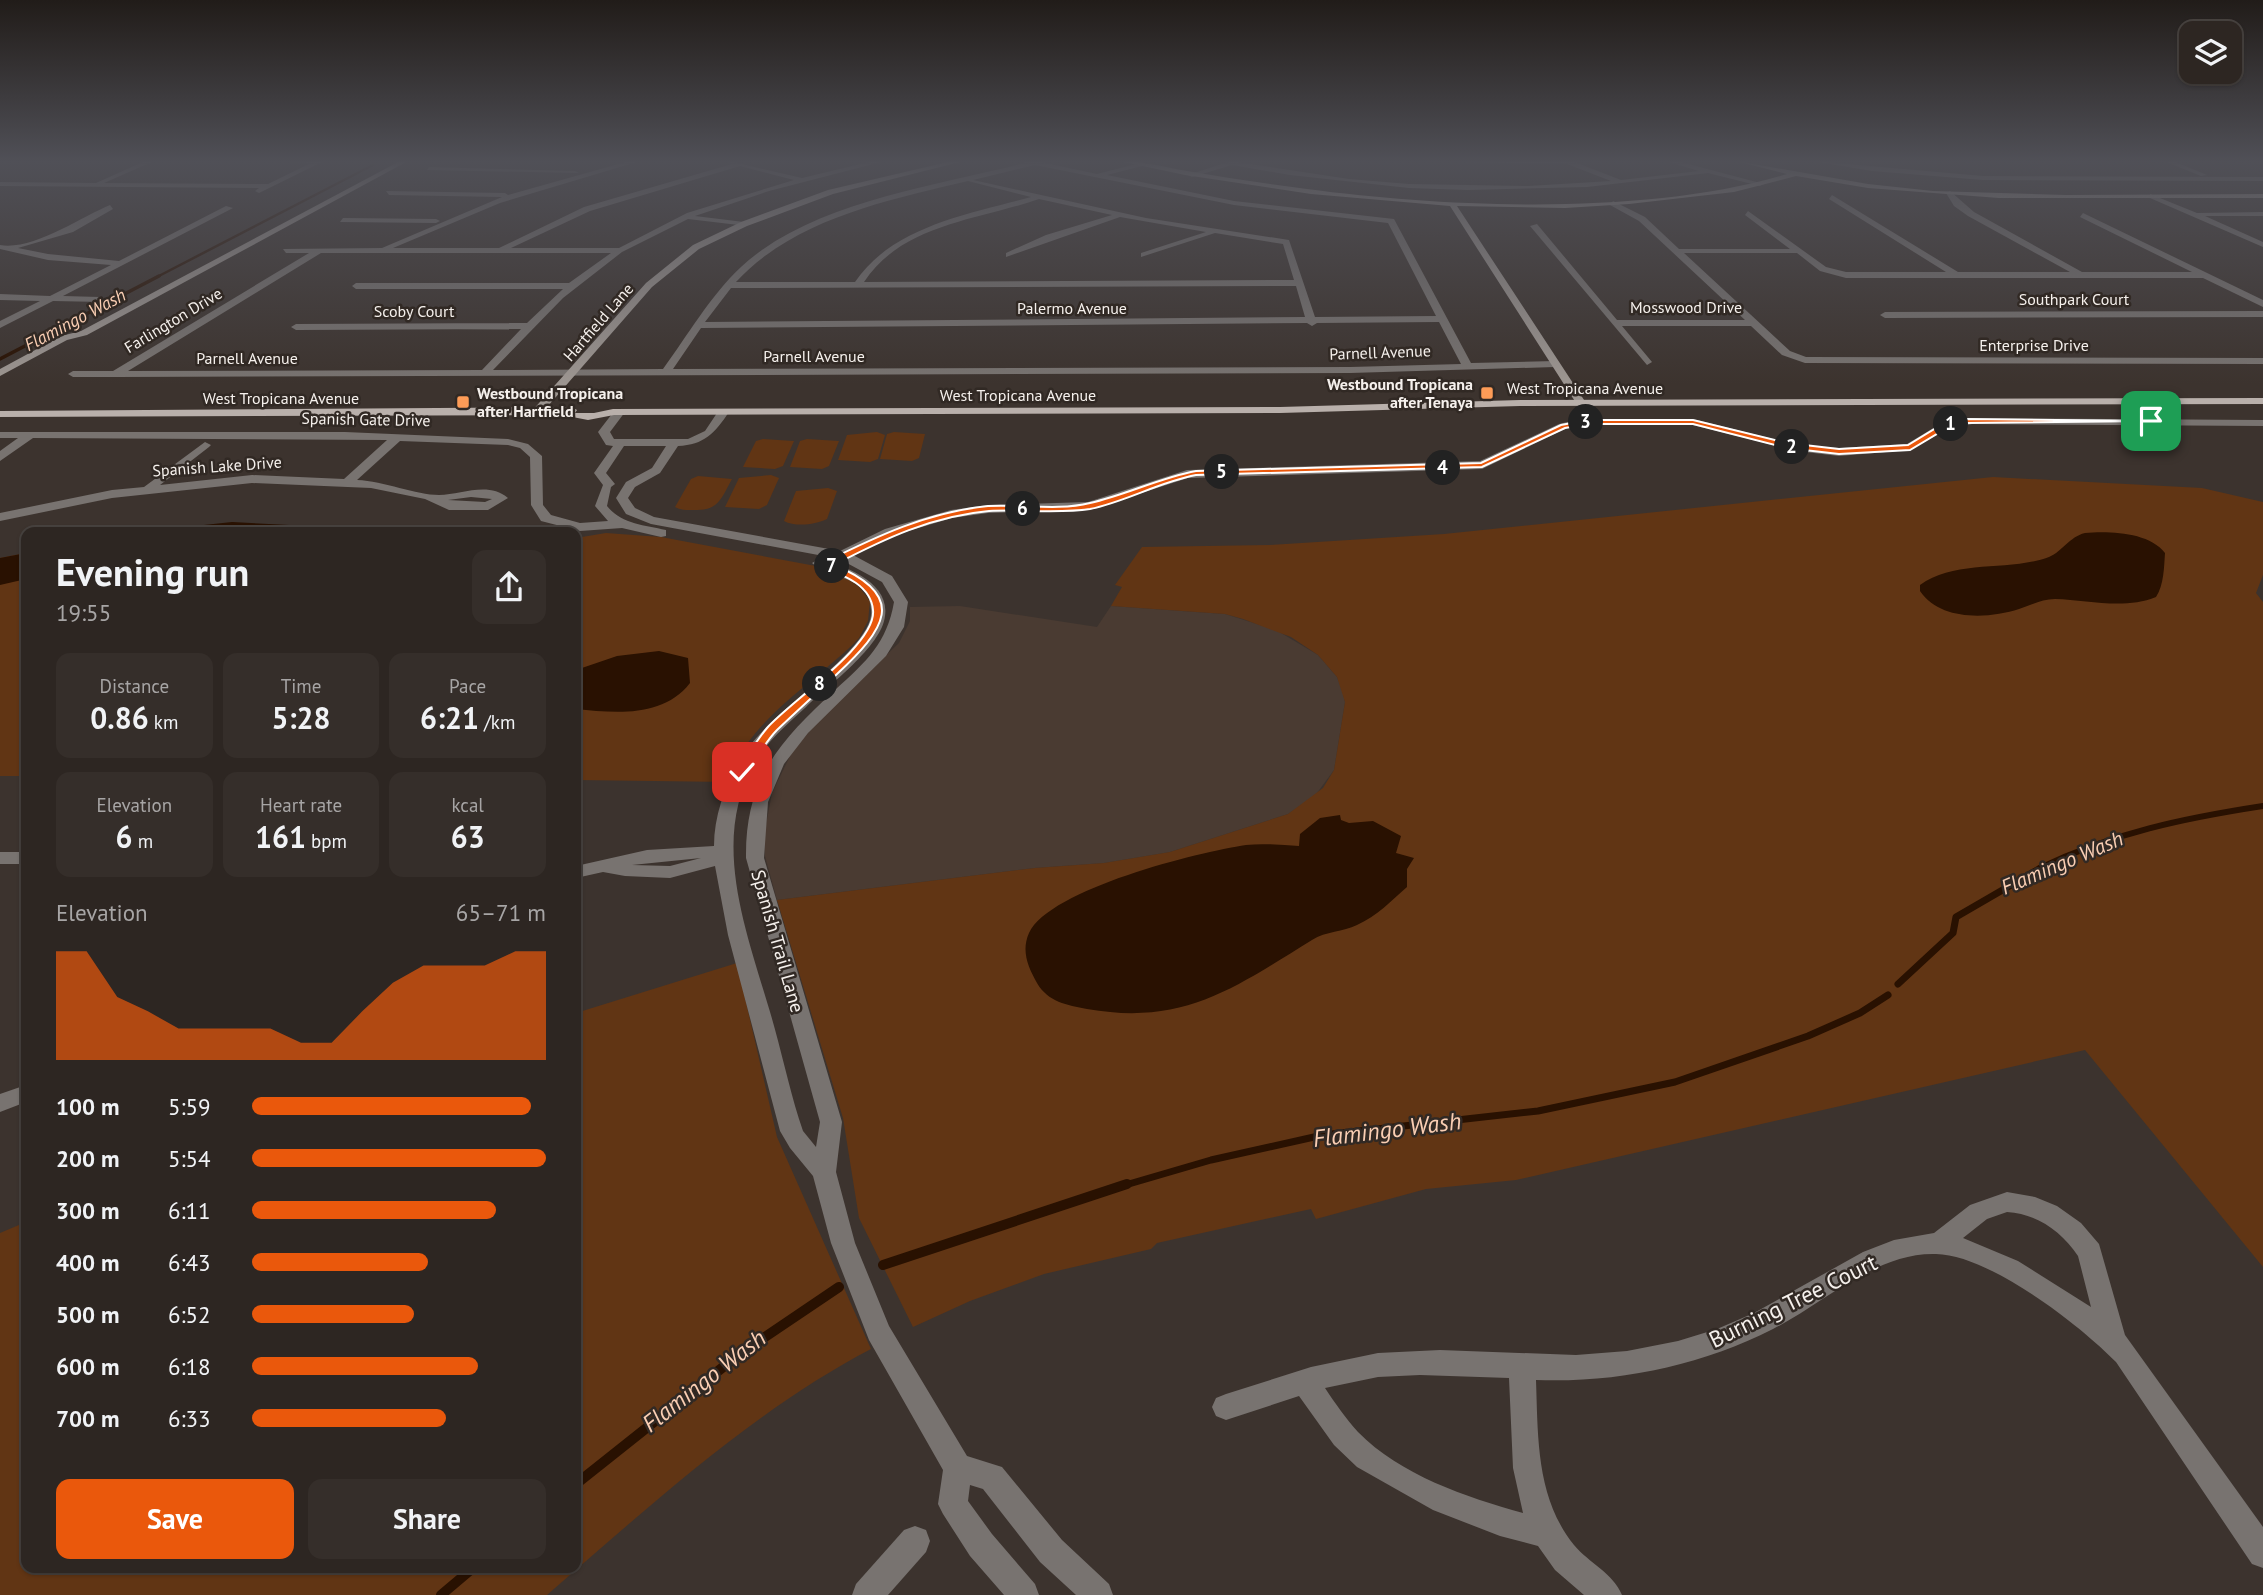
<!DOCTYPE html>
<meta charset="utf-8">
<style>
:root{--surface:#2d2622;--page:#352e2a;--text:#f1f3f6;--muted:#a7a5a5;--line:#484340;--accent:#ea580c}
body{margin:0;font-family:"PT Sans",sans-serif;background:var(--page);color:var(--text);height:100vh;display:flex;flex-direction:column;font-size:26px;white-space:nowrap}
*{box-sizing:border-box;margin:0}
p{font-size:23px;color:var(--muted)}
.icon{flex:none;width:38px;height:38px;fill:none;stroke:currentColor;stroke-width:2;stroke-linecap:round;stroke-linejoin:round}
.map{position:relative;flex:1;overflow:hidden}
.panel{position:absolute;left:21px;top:527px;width:560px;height:1046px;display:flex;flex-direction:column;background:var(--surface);border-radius:14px;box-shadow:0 2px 5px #0004,0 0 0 2px var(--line)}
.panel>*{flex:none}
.tools{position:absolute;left:2179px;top:21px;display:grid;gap:14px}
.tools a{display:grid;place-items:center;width:63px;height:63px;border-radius:14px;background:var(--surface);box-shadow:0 2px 5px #0004,0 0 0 2px var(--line);font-size:35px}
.pin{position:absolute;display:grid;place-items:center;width:60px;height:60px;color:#fff;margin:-30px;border-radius:14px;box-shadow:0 4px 10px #0006}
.km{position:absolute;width:35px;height:35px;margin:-18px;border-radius:50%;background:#222;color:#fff;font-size:19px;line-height:35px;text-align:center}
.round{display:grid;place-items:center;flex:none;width:74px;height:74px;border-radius:14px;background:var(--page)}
.summary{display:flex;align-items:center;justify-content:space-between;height:119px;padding:0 35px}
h1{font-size:38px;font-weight:700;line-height:52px}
.figures{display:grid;grid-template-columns:repeat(3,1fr);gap:10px;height:119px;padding:7px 35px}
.figures div{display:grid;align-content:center;border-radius:14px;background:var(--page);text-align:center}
.figures b{font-size:30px;font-weight:700}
.figures small{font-size:19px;font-weight:400}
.figures p{font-size:19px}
.chart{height:196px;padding:14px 35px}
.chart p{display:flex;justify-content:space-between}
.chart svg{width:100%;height:126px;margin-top:7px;fill:var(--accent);opacity:.7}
.primary-button{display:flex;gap:14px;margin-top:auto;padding:14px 35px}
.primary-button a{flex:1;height:80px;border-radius:14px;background:var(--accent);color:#fff;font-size:28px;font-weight:700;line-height:80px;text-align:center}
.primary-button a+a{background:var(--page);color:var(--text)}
ul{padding:0 35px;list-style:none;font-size:23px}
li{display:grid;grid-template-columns:112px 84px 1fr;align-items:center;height:52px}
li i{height:18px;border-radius:9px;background:var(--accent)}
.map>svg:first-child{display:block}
</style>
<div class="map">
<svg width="2263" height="1595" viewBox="0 0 2263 1595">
<rect width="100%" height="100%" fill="#3c332e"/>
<path fill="#4a3b32" d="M 960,606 L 1097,627 L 1111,606 L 1225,614 L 1276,630 L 1318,655 L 1337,677 L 1342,689 L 1345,702 L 1334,770 L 1314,797 L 1288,814 L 1170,852 L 1104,863 L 1035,868 L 777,900 L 765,856 L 764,835 L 772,793 L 791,754 L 820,718 L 899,643 L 910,621 L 910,607 Z"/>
<g fill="#613514">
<path d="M 877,432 L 885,435 L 878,459 L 870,462 L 838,460 L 847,435 Z"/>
<path d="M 894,432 L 925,434 L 919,458 L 912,461 L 880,459 L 887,434 Z"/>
<path d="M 763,439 L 794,441 L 783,466 L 775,469 L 743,467 L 756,441 Z"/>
<path d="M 807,439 L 839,441 L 829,466 L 822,469 L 790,467 L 800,441 Z"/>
<path d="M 771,475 L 779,478 L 767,505 L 759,509 L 725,507 L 739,478 Z"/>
<path d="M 698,476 L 732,479 C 722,497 719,510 697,510 C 689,510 682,511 675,507 L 691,479 Z"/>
<path d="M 1993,477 L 2202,488 L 2263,502 L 2263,575 L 2256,593 L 2263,602 L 2263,1267 L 2085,1050 L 1516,1180 L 1426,1189 L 1316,1219 L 1311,1209 L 1157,1243 L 1151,1249 L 1044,1274 L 970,1301 L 913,1327 L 859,1218 L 843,1118 L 777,900 L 1035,868 L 1104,863 L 1170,852 L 1288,814 L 1323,788 L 1334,770 L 1345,702 L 1337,677 L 1318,655 L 1291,637 L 1243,619 L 1225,614 L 1111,606 L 1122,587 L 1115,585 L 1142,547 L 1270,545 L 1444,534 Z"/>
<path d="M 828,488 L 837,491 L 827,519 C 815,525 795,527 784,521 L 796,491 Z"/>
<path d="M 606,533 L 661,537 L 821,567 L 847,578 L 859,587 L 870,601 L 868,621 L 859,638 C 822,678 740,725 730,782 L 576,780 L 576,538 Z"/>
<path d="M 26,553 L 26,776 L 0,776 L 0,558 Z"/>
<path d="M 737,963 L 777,1137 L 871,1349 C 751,1412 649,1507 547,1595 L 0,1595 L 0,1233 L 26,1222 L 26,1568 L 576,1568 L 576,1013 Z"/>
</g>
<g fill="#291101">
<path d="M 232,522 L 289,525 L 326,532 L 138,532 Z"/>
<path d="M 2085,533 C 2109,531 2149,532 2165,553 C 2164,567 2164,585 2156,597 C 2124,610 2088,600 2055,599 C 2042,599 2031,605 2019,609 C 1988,619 1940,621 1920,591 L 1920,585 C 1956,559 2009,572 2049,557 C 2063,551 2069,537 2085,533 Z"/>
<path d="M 26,553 L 26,579 L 0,585 L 0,558 Z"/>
<path d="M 659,651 L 688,658 L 690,683 C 663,718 615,713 576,709 L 576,670 L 617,656 Z"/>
<path d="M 1340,815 L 1341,820 L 1349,823 L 1373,821 L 1401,836 L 1396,853 L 1414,858 L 1407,869 L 1407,887 C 1391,901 1377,916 1357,925 C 1343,932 1326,931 1312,940 C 1234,988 1184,1026 1087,1009 C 1067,1005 1048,1002 1037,983 C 1028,967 1021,951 1029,933 C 1050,889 1198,852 1246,845 C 1263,843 1281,845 1299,846 L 1300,834 L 1320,818 Z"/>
</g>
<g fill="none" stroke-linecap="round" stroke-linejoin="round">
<path stroke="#291101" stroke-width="2.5" d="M 155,278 L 373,165"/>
<path stroke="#291101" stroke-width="3.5" d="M 0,359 L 159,276"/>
<path stroke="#291101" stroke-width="6" d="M 2040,868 C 2112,833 2185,818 2263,806"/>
<g stroke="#291101" stroke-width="7">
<path d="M 1898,984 L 1953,933 L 1956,917 L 2044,866"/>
<path d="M 1122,1186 L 1211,1160 L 1323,1135 L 1538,1111 L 1675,1082 L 1808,1036 L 1860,1013 L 1888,995"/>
</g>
<g stroke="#291101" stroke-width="10">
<path d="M 883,1265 L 1127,1184"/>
<path d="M 576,1484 L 737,1356 L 839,1287"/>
<path d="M 441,1595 L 473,1568"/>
</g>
<g fill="#787370" fill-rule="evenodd">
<path d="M 145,161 L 154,161 L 104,183 L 268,184 L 311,163 L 267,161 L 324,161 L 259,193 L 255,191 L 259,188 L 0,186 L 0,182 L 96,183 Z"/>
<path d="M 629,161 L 640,161 L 500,203 L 393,248 L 499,248 L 584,207 L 732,164 L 729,161 L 802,178 L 873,161 L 885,161 L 769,191 L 695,216 L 744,222 L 747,226 L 688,219 L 622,252 L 563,298 L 493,370 L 663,369 C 688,335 710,296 741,267 C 811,202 935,186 1025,163 L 1021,161 L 1036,161 L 1097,174 L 1140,163 L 1142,166 L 1107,175 L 1234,201 L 1394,219 L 1471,363 L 1555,361 L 1560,364 L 1555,367 L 1350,373 L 115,377 L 73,377 L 68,374 L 73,371 L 113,371 L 309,253 L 286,253 L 283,249 L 382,248 L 502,197 L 389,195 L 386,191 L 505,193 L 508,195 ZM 1035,165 L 1234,205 L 1388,223 L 1436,316 L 1315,317 L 1289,240 L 1146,218 L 973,180 ZM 740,166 L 794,180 L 687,213 L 619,248 L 511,248 L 590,211 ZM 968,181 L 1031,197 C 969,214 893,226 855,282 L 736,282 C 794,219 888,200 968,181 ZM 1039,199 L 1112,215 L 1046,235 L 1006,253 L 1006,257 L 1120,217 L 1206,232 L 1141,253 L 1141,257 L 1215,233 L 1283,244 L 1294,280 L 864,282 C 902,224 979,220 1039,199 ZM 321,253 L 611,253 L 569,283 L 356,283 L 352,286 L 356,289 L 563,289 L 527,323 L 296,324 L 291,327 L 296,330 L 521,329 L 482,370 L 128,371 ZM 1296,286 L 1305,317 L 705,322 L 731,288 ZM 1439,322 L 1461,364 L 1350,367 L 673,369 L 701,328 L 1307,323 L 1312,326 L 1317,323 Z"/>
<path d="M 1231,161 L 1349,179 L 1409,184 L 1528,186 L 1611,181 L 1567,164 L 1404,161 L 1572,161 L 1621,180 L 1699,171 L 1665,161 L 1677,161 L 1764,184 L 1760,186 L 1708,173 L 1587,187 L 1468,190 L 1409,188 L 1290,175 L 1232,165 L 1192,177 L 1188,175 Z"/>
<path d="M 1813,161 L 1983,176 L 2263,177 L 2263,181 L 1983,180 L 1872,171 Z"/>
<path d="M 2164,161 L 2173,161 L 2207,175 L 2201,176 Z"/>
<path d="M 429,167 L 575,171 L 579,173 L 427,170 Z"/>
<path d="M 1950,191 L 1974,212 L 2082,272 L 2192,272 L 2080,217 L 2083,213 L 2263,300 L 2263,307 L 2203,278 L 1846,278 L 1820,271 L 1797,253 L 1684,253 L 1790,351 L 1806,357 L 2263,358 L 2263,364 L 1805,363 L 1782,355 L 1751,326 L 1622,326 L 1652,362 L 1647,365 L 1530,226 L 1537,224 L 1617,320 L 1745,320 L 1639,221 L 1610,205 L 1613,201 L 1645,217 L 1679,249 L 1790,249 L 1745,215 L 1748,211 L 1826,267 L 1846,272 L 1946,272 L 1829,199 L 1832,195 L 1958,272 L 2070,272 L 1968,216 L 1954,206 L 1946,193 Z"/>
<path d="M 2150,194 L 2197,213 L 2263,212 L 2263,216 L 2205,216 L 2263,242 L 2263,247 L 2150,198 Z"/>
<path d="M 110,205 L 113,209 L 73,232 L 18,248 L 48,254 L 119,261 L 226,206 L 233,208 L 63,296 L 100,297 L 105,300 L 103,302 L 53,301 L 0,328 L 0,321 L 40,301 L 0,300 L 0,294 L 50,296 L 111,265 L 48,260 L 0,249 L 0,245 C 32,251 81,217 110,205 Z"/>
<path d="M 343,218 L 436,219 L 440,221 L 436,223 L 340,222 Z"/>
<path d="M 2263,311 L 2263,317 L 1885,318 L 1880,315 L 1885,312 Z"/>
<path d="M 619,409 L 625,412 L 610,432 L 614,439 L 688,439 L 705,431 L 719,410 L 729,412 C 715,433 704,445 678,446 L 660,473 L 635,487 L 628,498 L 635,508 L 654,517 L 840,551 L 885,529 L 951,510 L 988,505 L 1088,502 L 1187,470 L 1480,461 L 1559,424 L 1580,419 L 1693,419 L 1797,445 L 1839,448 L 1907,444 L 1940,424 L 1972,418 L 2263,420 L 2263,426 L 1972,424 L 1947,429 L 1910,450 L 1839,456 L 1797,451 L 1693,425 L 1580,425 L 1567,428 L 1482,469 L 1188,478 L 1089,510 L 988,513 L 952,518 L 895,535 L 853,555 L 892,576 L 908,602 L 904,627 L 886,656 L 808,733 L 784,764 L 768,802 L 764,858 L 842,1122 L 836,1172 L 855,1243 L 889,1326 L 967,1456 L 1002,1467 L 1062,1540 L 1109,1584 L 1113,1595 L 1076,1595 L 1040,1562 L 983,1489 L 970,1485 L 968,1501 L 992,1534 L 1035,1584 L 1039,1595 L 1004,1595 L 970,1556 L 943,1514 L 938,1504 L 943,1470 L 869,1340 L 831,1243 L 813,1176 L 790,1148 L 780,1131 L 728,935 L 715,866 L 670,878 L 625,876 L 603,872 L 576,878 L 576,866 L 647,850 L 714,846 C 714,811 729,775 749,747 C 776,710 859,656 870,620 C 872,614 871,606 869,599 C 859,575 828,578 812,563 L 819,559 C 845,566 890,582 885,616 C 882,646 828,686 806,707 C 791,721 774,735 762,752 C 708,829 743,921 767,1002 C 779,1040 787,1080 799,1119 L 803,1131 L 816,1147 L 820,1122 L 746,858 C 745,778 780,741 836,689 C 866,662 887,643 894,602 L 882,582 L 845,562 L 830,562 L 829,557 L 651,524 L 626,514 L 616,498 L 626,482 L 652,468 L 666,446 L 624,446 L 606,473 L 615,484 L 611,487 L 607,506 C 621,524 644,525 666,530 L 666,536 L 661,537 L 622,528 L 580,531 L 541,521 L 531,505 L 530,457 L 520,448 L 508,445 L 400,441 L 357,480 C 384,481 416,495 439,495 C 461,495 488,481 508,498 L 488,510 L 449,510 L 425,499 L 371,488 L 252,483 L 112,498 L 0,521 L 0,513 L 112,490 L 144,487 L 205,442 L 211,445 L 209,447 L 160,485 L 252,475 L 344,479 L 387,440 L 33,438 L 0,461 L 0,451 L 18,438 L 0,438 L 0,432 L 345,432 L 508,439 L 528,444 L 542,456 L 543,505 L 551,515 L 580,523 L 608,521 L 595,506 L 603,485 L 594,473 L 613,446 L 606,445 L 598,432 L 615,410 ZM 471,497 L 492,499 L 485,502 L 448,500 ZM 701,858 L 670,866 L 632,865 Z"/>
<rect x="0" y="852" width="26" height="12"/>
<path d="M 26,1085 L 26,1102 L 0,1112 L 0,1094 Z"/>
<path d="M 2007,1192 L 2035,1197 L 2057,1206 L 2081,1223 L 2099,1244 L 2125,1335 L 2263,1527 L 2263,1568 L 2252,1564 L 2116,1362 C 2079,1324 1989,1255 1936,1254 C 1876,1252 1823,1304 1773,1329 C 1700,1366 1618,1383 1536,1380 C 1538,1437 1536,1498 1574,1545 C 1589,1563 1613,1573 1622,1595 L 1584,1595 L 1555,1570 L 1538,1546 L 1500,1536 L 1433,1510 L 1357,1467 L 1334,1445 L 1299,1396 L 1226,1420 L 1216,1416 L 1212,1407 L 1216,1398 L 1226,1394 L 1311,1367 L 1378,1353 L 1440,1350 L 1576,1355 L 1627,1351 L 1678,1341 L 1717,1329 L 1754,1313 L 1863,1252 L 1894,1240 L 1934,1233 L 1970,1205 ZM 2007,1212 C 2037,1214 2061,1231 2078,1256 L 2091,1307 L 2018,1261 L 1963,1238 L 1987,1219 ZM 1420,1375 L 1509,1378 L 1513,1468 L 1523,1513 C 1466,1497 1400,1475 1358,1432 C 1346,1419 1335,1403 1325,1388 L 1378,1377 Z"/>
<path d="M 915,1526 L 926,1530 L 930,1541 L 926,1552 L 888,1595 L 852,1595 L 856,1584 L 904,1530 Z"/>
</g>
<g fill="#9d9691" fill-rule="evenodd">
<path d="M 400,161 L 408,161 L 87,335 L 67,340 L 0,376 L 0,369 L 61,336 L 81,331 Z"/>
<path d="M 952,161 L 964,161 L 833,194 L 747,226 L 699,249 L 652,287 L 541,414 L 531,412 L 646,283 L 693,245 L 741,222 L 828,190 Z"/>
<path d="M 1119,161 C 1142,161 1164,167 1187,171 C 1227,178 1267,184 1307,189 C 1451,208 1648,216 1787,174 L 1736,161 L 1868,184 L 1933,191 L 2066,195 L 2263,194 L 2263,198 L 1999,198 L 1868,188 L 1796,176 L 1734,192 L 1629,204 L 1565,208 L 1457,206 L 1586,403 L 1581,406 L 1576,403 L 1450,206 L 1311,194 L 1185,175 Z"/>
</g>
<path fill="#b9b0ab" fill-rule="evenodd" d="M 2263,398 L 2263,404 L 1520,406 L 1280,413 L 614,415 L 588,420 L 562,415 L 0,417 L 0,411 L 572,407 L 577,410 L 575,413 L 594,413 L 613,409 L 1280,407 L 1520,400 Z"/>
</g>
<linearGradient id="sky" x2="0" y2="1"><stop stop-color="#211c19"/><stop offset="0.42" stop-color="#505057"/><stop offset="1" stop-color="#505057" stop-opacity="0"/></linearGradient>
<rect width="2263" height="384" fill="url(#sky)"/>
<path fill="#ea580c" stroke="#fff" stroke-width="2" d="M 1965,419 L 2155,421 L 1965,423 L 1947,428 L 1910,450 L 1839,454 L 1787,448 L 1693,424 L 1588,424 L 1565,428 L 1482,467 L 1196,475 C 1159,482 1125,502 1090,509 C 1057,514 1022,509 989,511 C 932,516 884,539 834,565 C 910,596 884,630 837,674 C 817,693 797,711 777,730 C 765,742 756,760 746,774 L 737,772 C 747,757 756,741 767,728 C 790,702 877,644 873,610 C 871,585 843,575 823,567 L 823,563 C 877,536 928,512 988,506 C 1021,504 1058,511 1090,503 C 1126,495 1159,478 1196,471 L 1481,463 L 1561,425 L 1588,420 L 1693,420 L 1787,443 L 1839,449 L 1908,445 L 1941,425 Z"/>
<g fill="#fe9c57" stroke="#312924" stroke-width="2.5">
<rect x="1480" y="386" width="14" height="14" rx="3.5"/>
<rect x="456" y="395" width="14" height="14" rx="3.5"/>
</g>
<g text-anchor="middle" stroke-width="5" stroke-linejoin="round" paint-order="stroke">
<g font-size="16" fill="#f5f0ec" stroke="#312924">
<text x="2074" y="305">Southpark Court</text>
<text x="1686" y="313">Mosswood Drive</text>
<text x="1072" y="314">Palermo Avenue</text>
<text x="414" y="317">Scoby Court</text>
<text transform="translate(173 320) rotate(-31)" y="6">Farlington Drive</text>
<text transform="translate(598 322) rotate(-49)" y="6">Hartfield Lane</text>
<text x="2034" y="351">Enterprise Drive</text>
<text transform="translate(1380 352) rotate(-2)" y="6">Parnell Avenue</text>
<text x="814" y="362">Parnell Avenue</text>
<text x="247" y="364">Parnell Avenue</text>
<text x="1585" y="394">West Tropicana Avenue</text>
<text x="1018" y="401">West Tropicana Avenue</text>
<text x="281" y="404">West Tropicana Avenue</text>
<text transform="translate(366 419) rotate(1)" y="6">Spanish Gate Drive</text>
<text transform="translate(217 466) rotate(-4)" y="6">Spanish Lake Drive</text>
</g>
<g font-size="16" font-weight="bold" fill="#f5f0ec" stroke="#312924" text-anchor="end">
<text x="1473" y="390">Westbound Tropicana<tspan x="1473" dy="18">after Tenaya</tspan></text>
<text x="477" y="399" text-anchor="start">Westbound Tropicana<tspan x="477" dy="18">after Hartfield</tspan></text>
</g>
<g font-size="18" font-style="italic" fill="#faceb3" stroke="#312924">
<text transform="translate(75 320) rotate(-28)" y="6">Flamingo Wash</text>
</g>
<g font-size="19" fill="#f5f0ec" stroke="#312924">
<text transform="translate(778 941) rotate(74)" y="7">Spanish Trail Lane</text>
</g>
<g font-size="21" font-style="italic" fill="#faceb3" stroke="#312924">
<text transform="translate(2062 863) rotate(-23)" y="7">Flamingo Wash</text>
</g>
<g font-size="23" fill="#f5f0ec" stroke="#312924">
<text transform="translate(1793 1301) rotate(-26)" y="8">Burning Tree Court</text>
</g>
<g font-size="24" font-style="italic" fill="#faceb3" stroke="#312924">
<text transform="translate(1387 1130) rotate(-7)" y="8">Flamingo Wash</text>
<text transform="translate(704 1381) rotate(-38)" y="8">Flamingo Wash</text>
</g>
</g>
</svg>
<div class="tools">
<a><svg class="icon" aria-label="layers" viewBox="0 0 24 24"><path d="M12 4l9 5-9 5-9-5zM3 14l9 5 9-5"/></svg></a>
</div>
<div class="pin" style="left:2151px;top:421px;background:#1e9e55"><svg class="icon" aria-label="arrive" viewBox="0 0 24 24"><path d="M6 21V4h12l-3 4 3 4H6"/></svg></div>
<div class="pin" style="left:742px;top:772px;background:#d93025"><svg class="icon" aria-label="check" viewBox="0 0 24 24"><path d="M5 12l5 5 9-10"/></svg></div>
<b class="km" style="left:1951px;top:424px">1</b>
<b class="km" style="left:1792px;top:447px">2</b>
<b class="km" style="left:1586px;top:422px">3</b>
<b class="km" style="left:1443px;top:468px">4</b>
<b class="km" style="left:1222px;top:472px">5</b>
<b class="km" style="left:1023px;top:509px">6</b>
<b class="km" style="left:832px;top:566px">7</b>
<b class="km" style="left:820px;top:684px">8</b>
<section class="panel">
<div class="summary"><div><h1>Evening run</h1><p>19:55</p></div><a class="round"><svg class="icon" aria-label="share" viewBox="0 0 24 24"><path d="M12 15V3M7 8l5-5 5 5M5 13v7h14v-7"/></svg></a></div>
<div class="figures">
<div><p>Distance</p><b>0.86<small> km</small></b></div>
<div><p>Time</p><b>5:28</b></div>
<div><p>Pace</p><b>6:21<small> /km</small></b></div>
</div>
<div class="figures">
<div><p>Elevation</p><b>6<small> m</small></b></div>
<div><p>Heart rate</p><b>161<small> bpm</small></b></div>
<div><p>kcal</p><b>63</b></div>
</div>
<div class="chart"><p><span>Elevation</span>65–71 m</p>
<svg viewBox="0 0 160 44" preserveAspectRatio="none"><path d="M0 44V6L10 6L20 22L30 27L40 33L50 33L60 33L70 33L80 38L90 38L100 27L110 17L120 11L130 11L140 11L150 6L160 6V44z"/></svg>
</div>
<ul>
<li><b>100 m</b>5:59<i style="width:95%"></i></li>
<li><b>200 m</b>5:54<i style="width:100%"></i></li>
<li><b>300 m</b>6:11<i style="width:83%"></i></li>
<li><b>400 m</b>6:43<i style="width:60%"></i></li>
<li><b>500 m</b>6:52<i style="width:55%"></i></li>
<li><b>600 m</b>6:18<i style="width:77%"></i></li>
<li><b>700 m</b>6:33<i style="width:66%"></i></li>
</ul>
<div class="primary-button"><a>Save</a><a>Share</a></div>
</section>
</div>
